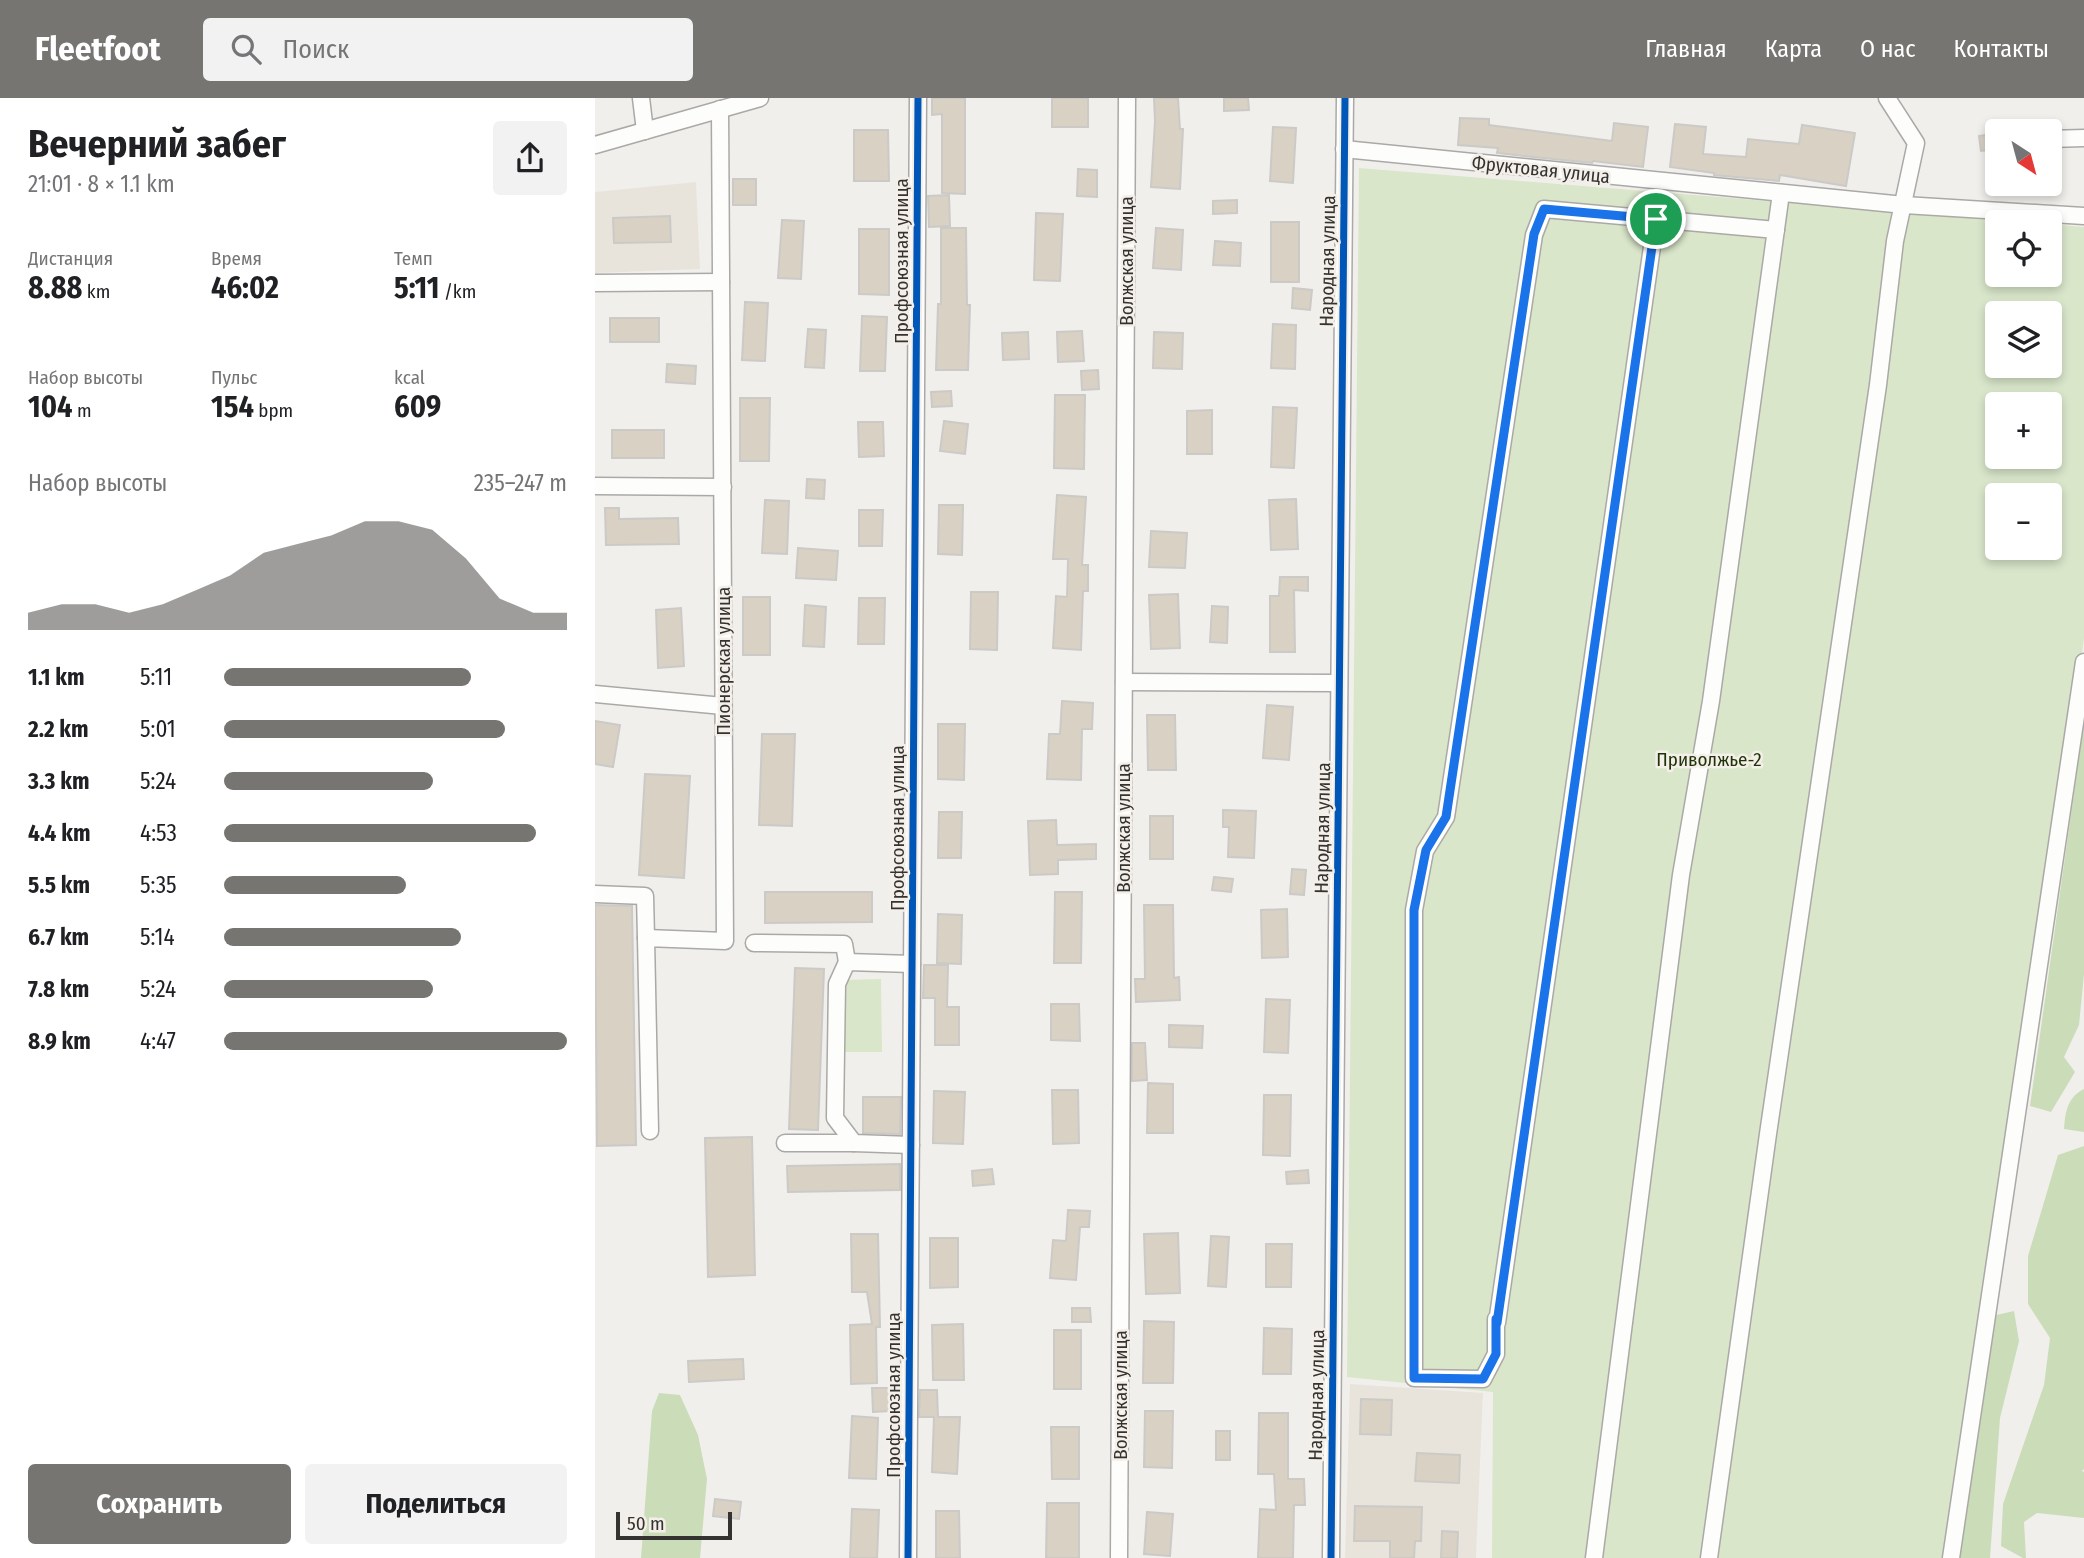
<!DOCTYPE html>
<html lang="ru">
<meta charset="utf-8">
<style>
:root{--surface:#fff;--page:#f2f2f2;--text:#202124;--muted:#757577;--accent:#767572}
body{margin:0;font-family:"Fira Sans Condensed",sans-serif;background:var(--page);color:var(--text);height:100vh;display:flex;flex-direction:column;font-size:26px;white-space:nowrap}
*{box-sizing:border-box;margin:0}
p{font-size:23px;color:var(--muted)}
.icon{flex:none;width:38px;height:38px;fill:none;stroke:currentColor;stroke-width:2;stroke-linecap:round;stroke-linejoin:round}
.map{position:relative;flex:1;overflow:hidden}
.sheet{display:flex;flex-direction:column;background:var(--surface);width:595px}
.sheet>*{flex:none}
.needle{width:46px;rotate:144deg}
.buttons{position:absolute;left:1390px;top:21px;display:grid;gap:14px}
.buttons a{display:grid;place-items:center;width:77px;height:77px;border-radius:7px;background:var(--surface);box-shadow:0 4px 10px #0003;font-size:35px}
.scale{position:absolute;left:21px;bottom:18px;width:116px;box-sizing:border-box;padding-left:7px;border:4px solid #343331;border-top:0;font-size:19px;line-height:24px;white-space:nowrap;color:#343331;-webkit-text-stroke:5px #f4efe9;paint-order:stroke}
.pin{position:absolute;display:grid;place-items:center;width:60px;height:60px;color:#fff;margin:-30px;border:4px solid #fff;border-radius:50%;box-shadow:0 2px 7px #0007}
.round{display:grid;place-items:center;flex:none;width:74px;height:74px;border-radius:7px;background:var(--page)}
.headline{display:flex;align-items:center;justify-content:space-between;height:119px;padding:0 28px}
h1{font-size:38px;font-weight:700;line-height:52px}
.metrics{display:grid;grid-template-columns:repeat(3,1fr);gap:10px;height:119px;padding:7px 28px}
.metrics div{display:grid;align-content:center}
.metrics b{font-size:30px;font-weight:700}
.metrics small{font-size:19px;font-weight:400}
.metrics p{font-size:19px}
.chart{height:196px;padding:14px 28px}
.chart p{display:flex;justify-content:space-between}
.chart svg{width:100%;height:126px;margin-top:7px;fill:var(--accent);opacity:.7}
.cta{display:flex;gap:14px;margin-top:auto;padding:14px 28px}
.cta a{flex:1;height:80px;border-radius:7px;background:var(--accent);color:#fff;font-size:28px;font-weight:700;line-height:80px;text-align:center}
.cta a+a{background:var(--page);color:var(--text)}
ul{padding:0 28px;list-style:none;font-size:23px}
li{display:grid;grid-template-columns:112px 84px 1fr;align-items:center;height:52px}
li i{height:18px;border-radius:9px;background:var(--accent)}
header{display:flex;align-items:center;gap:42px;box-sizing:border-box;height:98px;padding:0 35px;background:var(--accent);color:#fff}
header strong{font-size:33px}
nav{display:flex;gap:38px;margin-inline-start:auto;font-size:24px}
.search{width:490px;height:63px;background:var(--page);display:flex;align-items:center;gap:18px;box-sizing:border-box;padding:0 24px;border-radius:7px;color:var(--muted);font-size:26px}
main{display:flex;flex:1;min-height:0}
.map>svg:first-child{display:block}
</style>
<header>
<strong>Fleetfoot</strong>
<div class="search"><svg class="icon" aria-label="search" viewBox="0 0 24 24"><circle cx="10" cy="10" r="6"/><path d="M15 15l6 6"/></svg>Поиск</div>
<nav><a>Главная</a><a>Карта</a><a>О нас</a><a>Контакты</a></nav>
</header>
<main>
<section class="sheet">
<div class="headline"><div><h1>Вечерний забег</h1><p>21:01 · 8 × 1.1 km</p></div><a class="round"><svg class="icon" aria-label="share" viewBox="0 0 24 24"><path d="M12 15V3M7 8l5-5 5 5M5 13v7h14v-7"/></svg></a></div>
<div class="metrics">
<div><p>Дистанция</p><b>8.88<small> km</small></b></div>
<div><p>Время</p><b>46:02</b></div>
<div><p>Темп</p><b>5:11<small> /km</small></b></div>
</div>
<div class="metrics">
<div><p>Набор высоты</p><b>104<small> m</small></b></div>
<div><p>Пульс</p><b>154<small> bpm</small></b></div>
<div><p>kcal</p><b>609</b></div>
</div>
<div class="chart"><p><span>Набор высоты</span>235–247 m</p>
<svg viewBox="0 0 160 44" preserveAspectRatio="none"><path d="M0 44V38L10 35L20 35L30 38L40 35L50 30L60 25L70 17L80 14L90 11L100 6L110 6L120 9L130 19L140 33L150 38L160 38V44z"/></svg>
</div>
<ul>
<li><b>1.1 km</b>5:11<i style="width:72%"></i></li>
<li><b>2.2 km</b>5:01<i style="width:82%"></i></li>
<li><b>3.3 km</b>5:24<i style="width:61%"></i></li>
<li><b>4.4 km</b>4:53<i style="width:91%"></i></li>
<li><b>5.5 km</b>5:35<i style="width:53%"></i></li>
<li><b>6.7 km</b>5:14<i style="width:69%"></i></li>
<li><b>7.8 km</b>5:24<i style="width:61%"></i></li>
<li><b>8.9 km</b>4:47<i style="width:100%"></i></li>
</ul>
<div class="cta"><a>Сохранить</a><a>Поделиться</a></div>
</section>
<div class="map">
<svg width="1489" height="1460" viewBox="0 0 1489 1460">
<rect width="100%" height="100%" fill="#f1efec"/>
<g fill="#e8e4db">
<path d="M 101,84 L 105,171 L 0,175 L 0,94 Z"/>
<path d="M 755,1286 L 888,1295 L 881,1460 L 750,1460 Z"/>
</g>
<g fill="#d9e6ca" fill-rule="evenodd">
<path d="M 764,70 L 1435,124 L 1402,124 L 1402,177 L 1454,177 L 1454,126 L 1489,129 L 1489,540 L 1370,1460 L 897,1460 L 898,1294 L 752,1279 ZM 1402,215 L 1454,215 L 1454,268 L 1402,268 ZM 1402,306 L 1454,306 L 1454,359 L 1402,359 ZM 1402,397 L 1454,397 L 1454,450 L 1402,450 Z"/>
<path d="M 286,881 L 287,954 L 250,954 L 249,882 Z"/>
</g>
<g fill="#cbdcb9">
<path d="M 1489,624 L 1489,876 L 1484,927 L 1469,959 L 1480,974 L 1456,1014 L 1435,1008 Z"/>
<path d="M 1489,991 L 1489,1034 L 1469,1031 C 1470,1013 1473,999 1489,991 Z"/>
<path d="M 1489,1048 L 1489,1371 L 1487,1373 L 1489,1374 L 1489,1420 L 1442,1415 L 1429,1424 L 1431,1460 L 1428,1460 L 1406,1448 L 1408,1406 L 1449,1287 L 1455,1240 L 1433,1206 L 1433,1158 L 1463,1057 Z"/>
<path d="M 1419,1213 L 1424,1243 L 1405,1320 L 1395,1460 L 1365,1460 L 1397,1218 Z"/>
<path d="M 64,1295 L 85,1297 L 103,1337 L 112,1381 L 105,1460 L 46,1460 L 57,1313 Z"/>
</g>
<g fill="#d9d1c4" stroke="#cbcac7" stroke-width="2">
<path d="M 337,0 L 370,0 L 370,96 L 347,95 L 347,16 L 337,17 Z"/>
<rect x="457" y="0" width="36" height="29"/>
<path d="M 559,0 L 583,0 L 585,31 L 588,31 L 585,91 L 556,89 L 560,23 Z"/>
<path d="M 629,0 L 653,0 L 654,12 L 629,13 Z"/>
<path d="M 865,20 L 894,21 L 894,27 L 1017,43 L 1019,25 L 1053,29 L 1048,69 L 998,63 L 997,65 L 938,59 L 902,55 L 903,50 L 863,47 Z"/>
<path d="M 1080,26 L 1111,29 L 1108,56 L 1151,59 L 1153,41 L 1204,46 L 1207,27 L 1260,35 L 1251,88 L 1185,77 L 1184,83 L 1119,77 L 1119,75 L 1075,69 Z"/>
<path d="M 678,29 L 701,30 L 698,85 L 675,83 Z"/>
<path d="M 259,32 L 293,32 L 294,83 L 259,83 Z"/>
<path d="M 1402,35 L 1402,51 L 1386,53 L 1384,38 Z"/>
<path d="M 483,71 L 502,72 L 502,99 L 482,98 Z"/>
<rect x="138" y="81" width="23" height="26"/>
<path d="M 354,97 L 355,128 L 334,129 L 333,98 Z"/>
<path d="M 642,102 L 642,115 L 618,116 L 618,103 Z"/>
<path d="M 441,115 L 468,116 L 465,183 L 439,182 Z"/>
<path d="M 75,118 L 76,144 L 19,145 L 18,120 Z"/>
<path d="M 187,122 L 209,123 L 206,181 L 183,180 Z"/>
<rect x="676" y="124" width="28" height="60"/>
<path d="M 346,130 L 371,130 L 372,207 L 375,207 L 373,272 L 341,272 L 343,206 L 346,206 Z"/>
<path d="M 561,130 L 588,132 L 586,172 L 558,170 Z"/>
<path d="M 264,131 L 294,131 L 294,197 L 264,196 Z"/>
<path d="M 620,143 L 646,145 L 645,168 L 618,167 Z"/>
<path d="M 698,190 L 717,192 L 715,212 L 697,210 Z"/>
<path d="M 150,204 L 173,205 L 170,263 L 147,262 Z"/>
<path d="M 267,218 L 292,219 L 290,273 L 265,273 Z"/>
<rect x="15" y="220" width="49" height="24"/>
<path d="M 678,226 L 701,227 L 700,271 L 676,270 Z"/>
<path d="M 213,231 L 231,232 L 229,270 L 210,269 Z"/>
<path d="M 487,233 L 489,263 L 463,264 L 462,234 Z"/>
<path d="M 433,234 L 434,261 L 408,262 L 407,235 Z"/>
<path d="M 559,234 L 588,235 L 587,271 L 558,270 Z"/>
<path d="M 72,266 L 101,268 L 100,286 L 71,284 Z"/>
<path d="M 503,272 L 504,291 L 487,292 L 486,273 Z"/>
<path d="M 356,293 L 357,308 L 337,309 L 336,294 Z"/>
<path d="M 460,297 L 490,297 L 489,371 L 459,370 Z"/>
<path d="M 145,300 L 175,300 L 174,363 L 145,363 Z"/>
<path d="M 678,309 L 702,310 L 699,370 L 676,369 Z"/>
<path d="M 617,312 L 617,356 L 592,356 L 592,313 Z"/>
<path d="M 349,323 L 373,326 L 370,356 L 345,353 Z"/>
<path d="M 263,324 L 288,324 L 289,358 L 264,359 Z"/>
<rect x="17" y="332" width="52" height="28"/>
<path d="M 212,381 L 230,382 L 229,401 L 211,400 Z"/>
<path d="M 462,397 L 491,399 L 487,467 L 493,467 L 493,493 L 488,493 L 486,552 L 458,550 L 461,498 L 472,499 L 473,461 L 458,461 Z"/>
<path d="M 701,401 L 703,451 L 676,452 L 674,402 Z"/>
<path d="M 170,402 L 194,403 L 192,456 L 167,455 Z"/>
<path d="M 344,407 L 368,407 L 367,457 L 343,456 Z"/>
<path d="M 10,410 L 24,410 L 24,421 L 83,420 L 84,446 L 11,447 Z"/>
<path d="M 264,412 L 288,412 L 287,448 L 264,448 Z"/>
<path d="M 556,433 L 592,435 L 590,470 L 554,469 Z"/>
<path d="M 203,450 L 243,453 L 241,482 L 201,480 Z"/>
<path d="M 685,479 L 713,479 L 713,493 L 699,492 L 700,554 L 675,554 L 675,498 L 684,498 Z"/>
<path d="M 376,494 L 403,494 L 402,552 L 375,551 Z"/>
<path d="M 583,496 L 585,550 L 556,551 L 554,497 Z"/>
<rect x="148" y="499" width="27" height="58"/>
<path d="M 264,500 L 290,500 L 289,546 L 263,546 Z"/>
<path d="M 210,507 L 231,509 L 229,549 L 208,548 Z"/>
<path d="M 617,508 L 633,509 L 632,545 L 615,544 Z"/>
<path d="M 86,510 L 89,568 L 63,570 L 61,512 Z"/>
<path d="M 467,603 L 498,605 L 497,631 L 487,631 L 486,682 L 452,681 L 454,636 L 465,636 Z"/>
<path d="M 672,607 L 698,609 L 694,662 L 668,660 Z"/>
<path d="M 552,617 L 580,617 L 581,672 L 553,672 Z"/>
<path d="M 0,623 L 25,627 L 18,669 L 0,666 Z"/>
<path d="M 343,626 L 370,626 L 369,682 L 343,681 Z"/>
<path d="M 167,636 L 200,636 L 197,728 L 164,727 Z"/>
<path d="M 50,676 L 95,678 L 89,780 L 44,777 Z"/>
<path d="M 628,712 L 661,713 L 659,760 L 633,759 L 634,729 L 628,729 Z"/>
<path d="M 344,714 L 367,714 L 366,760 L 343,760 Z"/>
<rect x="555" y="718" width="23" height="43"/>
<path d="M 461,722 L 462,747 L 501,746 L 501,761 L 463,762 L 463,776 L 435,777 L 433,723 Z"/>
<path d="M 697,771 L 711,772 L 709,797 L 695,796 Z"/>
<path d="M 619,779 L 638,781 L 636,794 L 617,792 Z"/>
<path d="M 170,794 L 277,794 L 277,824 L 170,825 Z"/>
<path d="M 460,794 L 487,794 L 486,865 L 459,865 Z"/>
<path d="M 0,807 L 37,808 L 41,1047 L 2,1048 Z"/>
<path d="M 549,807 L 578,807 L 579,880 L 584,879 L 585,902 L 541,904 L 540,881 L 550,881 Z"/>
<path d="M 692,811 L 693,859 L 667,860 L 666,812 Z"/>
<path d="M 343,816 L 367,817 L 366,866 L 342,865 Z"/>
<path d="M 329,867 L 353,867 L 352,909 L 364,909 L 364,947 L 340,947 L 340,900 L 328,900 Z"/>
<path d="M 200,870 L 229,871 L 223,1032 L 194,1031 Z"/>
<path d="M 671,901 L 695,902 L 693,955 L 669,954 Z"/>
<path d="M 456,906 L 484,906 L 485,943 L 456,942 Z"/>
<path d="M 574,927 L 608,928 L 607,950 L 574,949 Z"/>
<path d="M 537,945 L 550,945 L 552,982 L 537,983 Z"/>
<path d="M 553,985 L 578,986 L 578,1035 L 552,1035 Z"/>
<path d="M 457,992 L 483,992 L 484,1045 L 458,1046 Z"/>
<path d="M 339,993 L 370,994 L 368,1046 L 338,1045 Z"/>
<path d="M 669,997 L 696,997 L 695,1058 L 668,1057 Z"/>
<path d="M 268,999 L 306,999 L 305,1036 L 268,1035 Z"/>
<path d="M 157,1039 L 160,1177 L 113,1179 L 110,1040 Z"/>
<path d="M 305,1066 L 305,1092 L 193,1094 L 192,1068 Z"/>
<path d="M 397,1071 L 399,1086 L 378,1088 L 377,1073 Z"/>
<path d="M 713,1072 L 714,1085 L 692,1086 L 691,1074 Z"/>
<path d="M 473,1112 L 495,1113 L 494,1129 L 485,1129 L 481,1182 L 455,1180 L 458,1142 L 471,1143 Z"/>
<path d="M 583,1135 L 585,1195 L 551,1196 L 549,1136 Z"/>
<path d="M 256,1136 L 283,1136 L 285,1229 L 281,1229 L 282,1285 L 256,1286 L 255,1227 L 277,1226 L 272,1194 L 257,1194 Z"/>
<path d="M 616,1138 L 634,1139 L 631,1189 L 613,1188 Z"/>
<path d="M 335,1140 L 363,1140 L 363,1189 L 335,1190 Z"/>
<path d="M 671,1146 L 697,1146 L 696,1189 L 671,1189 Z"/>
<path d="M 477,1210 L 495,1210 L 496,1224 L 477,1224 Z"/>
<path d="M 549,1223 L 579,1224 L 578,1285 L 548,1285 Z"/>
<path d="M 368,1226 L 369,1282 L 338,1282 L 337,1227 Z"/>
<path d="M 669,1230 L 697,1231 L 696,1276 L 668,1276 Z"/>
<rect x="459" y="1232" width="27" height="59"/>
<path d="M 148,1261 L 149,1281 L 94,1284 L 93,1263 Z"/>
<path d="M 277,1290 L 295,1290 L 295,1313 L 278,1314 Z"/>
<path d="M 325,1292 L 342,1292 L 343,1319 L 365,1319 L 362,1376 L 337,1374 L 339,1319 L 324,1319 Z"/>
<path d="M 766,1301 L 797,1302 L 796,1337 L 765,1336 Z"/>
<path d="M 550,1313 L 578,1313 L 577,1370 L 549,1369 Z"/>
<path d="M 664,1315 L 693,1315 L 693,1381 L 709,1381 L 710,1407 L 699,1407 L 698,1460 L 663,1460 L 665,1411 L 681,1412 L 679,1376 L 663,1376 Z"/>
<path d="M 257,1318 L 283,1320 L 281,1381 L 254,1380 Z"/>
<path d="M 456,1329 L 484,1329 L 484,1381 L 457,1381 Z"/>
<rect x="621" y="1333" width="14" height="29"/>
<path d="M 822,1355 L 865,1357 L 864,1385 L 820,1383 Z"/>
<path d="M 120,1401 L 146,1404 L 144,1421 L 118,1418 Z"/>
<path d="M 452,1405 L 484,1405 L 484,1460 L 451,1460 Z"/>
<path d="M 760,1408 L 827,1409 L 826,1443 L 820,1443 L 819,1460 L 795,1460 L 795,1443 L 759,1443 Z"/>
<path d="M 257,1411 L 284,1412 L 282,1460 L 255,1460 Z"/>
<path d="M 341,1413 L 364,1413 L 365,1460 L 341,1460 Z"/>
<path d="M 552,1414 L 578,1416 L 575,1458 L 549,1456 Z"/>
<path d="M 847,1433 L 863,1434 L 862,1460 L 846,1460 Z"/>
</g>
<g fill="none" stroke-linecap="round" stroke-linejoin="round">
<g stroke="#aba9a7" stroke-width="19">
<g id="minor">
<path d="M 46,0 L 50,33"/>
<path d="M 1454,41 L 1489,40"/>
<path d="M 0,47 L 165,0"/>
<path d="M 749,51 L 1309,107 L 1489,118"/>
<path d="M 1061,121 L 902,1225 L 901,1221 L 901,1256 L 888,1281 L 819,1280 L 819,812 L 830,753 L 851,719 L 939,137 L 949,111 L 1181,132"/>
<path d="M 0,185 L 126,184"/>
<path d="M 0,388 L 128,389"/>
<path d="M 529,584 L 744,585"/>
<path d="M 0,596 L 128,608"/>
<path d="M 0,796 L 50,798 L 51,840"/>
<path d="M 159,845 L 249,846 L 252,864"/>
<path d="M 55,1033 L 51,840 L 130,843 L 125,11"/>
<path d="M 190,1045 L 259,1045"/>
<path d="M 316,1047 L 259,1045 L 240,1020 L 242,886 L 252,864 L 317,866"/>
<path d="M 313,1460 L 323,0"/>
<path d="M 524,1460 L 532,0"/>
<path d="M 736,1460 L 750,0"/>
<path d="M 999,1460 L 1086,777 L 1116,603 L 1186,95"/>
<path d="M 1114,1460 L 1173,1036 L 1283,287 L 1300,143 L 1321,45 L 1292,0"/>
<path d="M 1356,1460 L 1489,564"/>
</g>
</g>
<use href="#minor" stroke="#fdfdfc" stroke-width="16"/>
<g stroke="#f4efe9" stroke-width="11">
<g id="cycleway">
<path d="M 313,1460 L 323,0"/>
<path d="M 736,1460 L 750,0"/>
</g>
</g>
<use href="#cycleway" stroke="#0057b8" stroke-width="7"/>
</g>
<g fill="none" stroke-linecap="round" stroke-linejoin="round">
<g stroke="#fff" stroke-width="14">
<path id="route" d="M 949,111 L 1061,121 L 902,1225 L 901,1221 L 901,1256 L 888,1281 L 819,1280 L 819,812 L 831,752 L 851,719 L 939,136 Z"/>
</g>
<use href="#route" stroke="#1a73e8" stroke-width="9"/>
</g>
<g text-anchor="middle" stroke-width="5" stroke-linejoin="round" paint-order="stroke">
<g font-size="19" fill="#343331" stroke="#f4efe9">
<text transform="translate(946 71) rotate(6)" y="7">Фруктовая улица</text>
<text transform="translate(306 163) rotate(-90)" y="7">Профсоюзная улица</text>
<text transform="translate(531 163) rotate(-90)" y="7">Волжская улица</text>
<text transform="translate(732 163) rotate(-89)" y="7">Народная улица</text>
<text transform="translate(128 563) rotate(-90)" y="7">Пионерская улица</text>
<text transform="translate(302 730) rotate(-90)" y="7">Профсоюзная улица</text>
<text transform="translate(528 730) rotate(-90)" y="7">Волжская улица</text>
<text transform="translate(727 730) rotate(-89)" y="7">Народная улица</text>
<text transform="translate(298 1297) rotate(-90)" y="7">Профсоюзная улица</text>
<text transform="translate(525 1297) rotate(-90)" y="7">Волжская улица</text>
<text transform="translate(721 1297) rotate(-89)" y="7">Народная улица</text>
</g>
<g font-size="19" fill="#1e3306" stroke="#f4efe9">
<text x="1114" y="668">Приволжье-2</text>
</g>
</g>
</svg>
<div class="buttons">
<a><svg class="needle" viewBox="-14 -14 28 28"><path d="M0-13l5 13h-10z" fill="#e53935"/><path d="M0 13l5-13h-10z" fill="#757577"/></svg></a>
<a><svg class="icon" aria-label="locate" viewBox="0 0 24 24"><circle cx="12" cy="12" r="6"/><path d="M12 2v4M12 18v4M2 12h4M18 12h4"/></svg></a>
<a><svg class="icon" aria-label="layers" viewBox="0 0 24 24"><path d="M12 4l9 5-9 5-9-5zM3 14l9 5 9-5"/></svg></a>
<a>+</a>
<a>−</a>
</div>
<div class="scale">50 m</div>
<div class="pin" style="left:1061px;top:121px;background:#1e9e55"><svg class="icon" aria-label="arrive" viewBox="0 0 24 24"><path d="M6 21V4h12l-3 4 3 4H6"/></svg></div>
</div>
</main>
